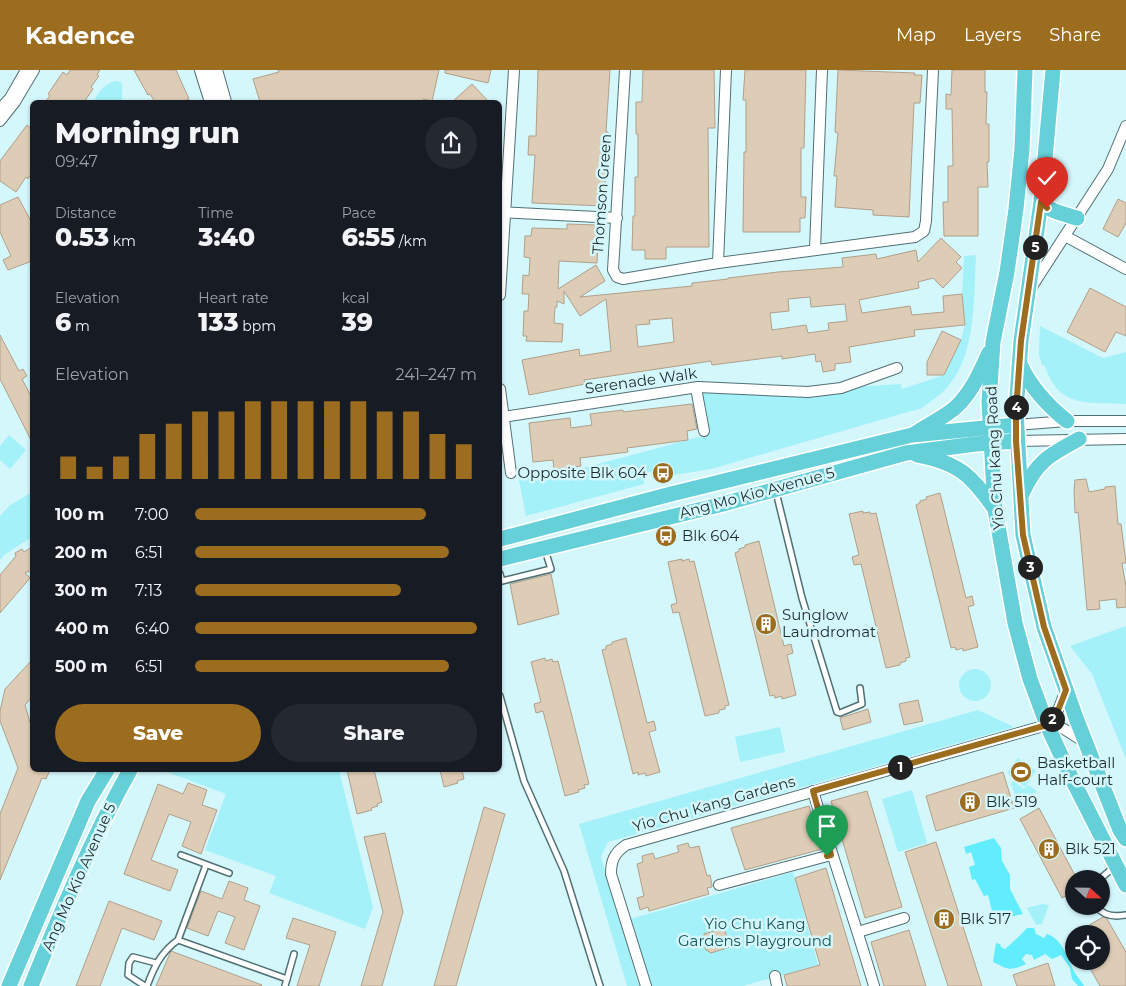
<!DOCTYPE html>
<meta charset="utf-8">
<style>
:root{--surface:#171b24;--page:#242831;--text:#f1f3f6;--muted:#9ea1a6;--accent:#9c6c1f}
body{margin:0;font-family:Montserrat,sans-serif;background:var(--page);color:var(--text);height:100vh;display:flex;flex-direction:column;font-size:19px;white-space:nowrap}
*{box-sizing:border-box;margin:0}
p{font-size:16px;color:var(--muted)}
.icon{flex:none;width:28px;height:28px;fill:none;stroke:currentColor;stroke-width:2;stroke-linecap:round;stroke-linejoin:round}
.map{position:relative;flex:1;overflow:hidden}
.panel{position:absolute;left:30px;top:30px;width:472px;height:672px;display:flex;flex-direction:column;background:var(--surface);border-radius:8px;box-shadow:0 1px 4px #0004}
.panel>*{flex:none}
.needle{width:32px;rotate:112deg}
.controls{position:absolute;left:1065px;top:800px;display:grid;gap:10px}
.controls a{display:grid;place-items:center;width:45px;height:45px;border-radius:50%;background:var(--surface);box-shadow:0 1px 4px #0004;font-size:25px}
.pin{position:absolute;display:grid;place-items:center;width:42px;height:42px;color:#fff;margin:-51px -21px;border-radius:50% 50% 50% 0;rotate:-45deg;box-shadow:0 0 5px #0007}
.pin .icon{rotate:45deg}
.km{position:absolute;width:25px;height:25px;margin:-12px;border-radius:50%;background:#222;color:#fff;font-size:14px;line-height:25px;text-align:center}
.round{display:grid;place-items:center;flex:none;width:52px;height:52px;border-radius:26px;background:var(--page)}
.headline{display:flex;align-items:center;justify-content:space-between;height:85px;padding:0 25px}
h1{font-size:28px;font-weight:800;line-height:38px}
.metrics{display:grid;grid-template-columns:repeat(3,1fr);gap:8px;height:85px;padding:5px 25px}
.metrics div{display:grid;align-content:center}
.metrics b{font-size:25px;font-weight:800}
.metrics small{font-size:14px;font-weight:400}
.metrics p{font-size:14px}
.chart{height:140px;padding:10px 25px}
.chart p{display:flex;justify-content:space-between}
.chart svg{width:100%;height:90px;margin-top:5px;stroke:var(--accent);stroke-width:6}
.primary-button{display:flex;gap:10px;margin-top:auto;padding:10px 25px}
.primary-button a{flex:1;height:58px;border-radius:30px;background:var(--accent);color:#fff;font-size:20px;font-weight:800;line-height:58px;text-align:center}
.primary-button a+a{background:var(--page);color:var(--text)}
ul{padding:0 25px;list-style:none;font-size:16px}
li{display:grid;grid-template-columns:80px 60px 1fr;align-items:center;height:38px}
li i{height:12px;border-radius:6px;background:var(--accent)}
header{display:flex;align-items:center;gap:30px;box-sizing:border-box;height:70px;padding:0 25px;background:var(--accent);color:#fff}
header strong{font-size:24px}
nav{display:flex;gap:28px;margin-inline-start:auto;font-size:18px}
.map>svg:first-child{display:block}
</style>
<header>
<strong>Kadence</strong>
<nav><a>Map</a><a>Layers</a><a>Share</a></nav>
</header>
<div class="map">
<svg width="1126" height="916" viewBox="0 0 1126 916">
<rect width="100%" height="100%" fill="#d4f7fb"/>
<g fill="#a4f1fa">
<path d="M 116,11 L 121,12 L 122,17 L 122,32 L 94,32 C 98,21 105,14 116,11 Z"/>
<path d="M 976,185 C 974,225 976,284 949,315 C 942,324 931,331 922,338 L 711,399 L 674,405 L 671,396 L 644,404 L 644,414 L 526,446 L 519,410 L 583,398 L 703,366 L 698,317 L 841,318 L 901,314 L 902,319 L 944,305 L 961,270 L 965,255 L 962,224 L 964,186 Z"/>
<path d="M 1040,256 L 1103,288 L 1126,282 L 1126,334 C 1089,332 1059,339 1045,296 L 1042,295 L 1039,284 Z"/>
<path d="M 9,365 L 26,380 L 10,399 L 0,390 L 0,376 Z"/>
<path d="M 32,422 L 32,467 L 4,485 L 0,490 L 0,446 L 9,436 Z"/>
<path d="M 1126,556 L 1126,689 L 1092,604 L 1070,576 Z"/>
<circle cx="975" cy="615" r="16"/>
<path d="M 978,640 L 1014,657 L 608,772 L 601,787 L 639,916 L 627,916 L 579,754 Z"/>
<path d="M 780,657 L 785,682 L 740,692 L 735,667 Z"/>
<path d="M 1018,688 L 1036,701 L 1025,717 L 1007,703 Z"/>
<path d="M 162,700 L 339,700 L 373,837 L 365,859 L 269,823 L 276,806 L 205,780 L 226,724 Z"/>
<path d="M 1013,711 L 1024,719 L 1028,715 L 1037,721 L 1019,735 L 1011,714 Z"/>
<path d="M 912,720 L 927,773 L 898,782 L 882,729 Z"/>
<path d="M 793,802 L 818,895 L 743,916 L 645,916 L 627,850 Z"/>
<path d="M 1042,834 L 1049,835 L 1042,854 L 1036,855 L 1027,838 Z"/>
</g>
<g fill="#61edfd">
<path d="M 994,768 L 1001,778 L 1002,791 L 1010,805 L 1010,819 L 1023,844 L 999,849 L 1000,854 L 993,856 L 988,847 L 993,845 L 988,825 L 984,826 L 975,809 L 972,810 L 969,797 L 975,795 L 971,782 L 966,784 L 964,777 Z"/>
<path d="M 1027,858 L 1034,858 L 1036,864 L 1044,868 L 1047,864 C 1065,870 1068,893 1077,906 C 1080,910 1082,912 1084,916 L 1078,916 L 1072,909 L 1070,898 L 1061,885 L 1052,889 L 1045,884 L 1034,890 L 1032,885 L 1026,884 L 1022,889 L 1026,894 C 1009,902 1008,899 993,892 L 996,873 L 1000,874 L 1001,877 L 1005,879 C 1010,875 1023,863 1027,858 Z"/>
</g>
<g fill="#decdb6" stroke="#b09f8a" fill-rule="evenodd">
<path d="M 70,0 L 100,0 L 97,5 L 99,6 L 91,17 L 93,19 L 84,32 L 45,32 L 50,26 L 48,24 L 63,2 L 67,5 Z"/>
<path d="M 134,0 L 176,0 L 189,29 L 182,32 L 155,32 L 150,24 L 148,25 Z"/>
<path d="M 278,0 L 439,0 L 432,31 L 423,29 L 422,32 L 260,32 L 253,9 L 279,2 Z"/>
<path d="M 445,0 L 491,0 L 488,13 L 445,3 Z"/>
<path d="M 538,0 L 610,0 L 606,62 L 608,62 L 604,136 L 532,133 L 535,85 L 528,85 L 529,66 L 536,66 Z"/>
<path d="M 643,0 L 714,0 L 715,58 L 708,58 L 709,177 L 666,177 L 666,189 L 645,189 L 645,180 L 632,180 L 633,146 L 635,146 L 635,107 L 638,107 L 638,64 L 636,64 L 636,32 L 642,32 Z"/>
<path d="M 745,0 L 806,0 L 804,78 L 801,78 L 801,127 L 806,127 L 805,148 L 800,148 L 800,162 L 743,162 L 744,82 L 746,82 L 746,30 L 743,30 Z"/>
<path d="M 838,0 L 915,3 L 914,5 L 922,5 L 920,33 L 914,33 L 909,147 L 873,145 L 873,140 L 835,137 L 837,106 L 834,106 L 838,63 L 835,62 Z"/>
<path d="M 952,0 L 985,0 L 985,22 L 987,22 L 986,54 L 989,54 L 989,92 L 987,92 L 988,117 L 978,117 L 978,166 L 944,166 L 943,132 L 948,132 L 948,96 L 953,96 L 952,39 L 946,39 L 946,24 L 951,25 Z"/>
<path d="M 472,14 L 489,32 L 452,32 Z"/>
<path d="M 27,55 L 32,59 L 32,102 L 28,109 L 26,107 L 16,122 L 0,111 L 0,91 Z"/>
<path d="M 18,127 L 32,153 L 30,154 L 32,159 L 32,191 L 8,200 L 3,190 L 11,186 L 0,162 L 0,135 Z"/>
<path d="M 1118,129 L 1126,133 L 1126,153 L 1118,167 L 1103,159 Z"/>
<path d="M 567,154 L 596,155 L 595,171 L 598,171 L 597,193 L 559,191 L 558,219 L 596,195 L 605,211 L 580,227 L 692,216 L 692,213 L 728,209 L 728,208 L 778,202 L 843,197 L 842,188 L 876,184 L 877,189 L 916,180 L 918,192 L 941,168 L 961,187 L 956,192 L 962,198 L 943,218 L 933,208 L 918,212 L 919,218 L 859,230 L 862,243 L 910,236 L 912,245 L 944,242 L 943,226 L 962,224 L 965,255 L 914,260 L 915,266 L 849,277 L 851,292 L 835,294 L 835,300 L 823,302 L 821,291 L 816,292 L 815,284 L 782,289 L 782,286 L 712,295 L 711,291 L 584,310 L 585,314 L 529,325 L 522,290 L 579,279 L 580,286 L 611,281 L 606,229 L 580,246 L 564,221 L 564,234 L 557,231 L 557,237 L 555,237 L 554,253 L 563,254 L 562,272 L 526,271 L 527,266 L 523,266 L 524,241 L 528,241 L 529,224 L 522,224 L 523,205 L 529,206 L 530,188 L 524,187 L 525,166 L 531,166 L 532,158 L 567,159 ZM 810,227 L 811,237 L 845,234 L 847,251 L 828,253 L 829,260 L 808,263 L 806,255 L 772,260 L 770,243 L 789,241 L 788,229 ZM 672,248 L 674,272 L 638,277 L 636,255 L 650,254 L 649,250 Z"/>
<path d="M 1090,218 L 1126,237 L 1126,266 L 1116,262 L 1105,282 L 1067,262 Z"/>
<path d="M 942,261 L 961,270 L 944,305 L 927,305 L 927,292 Z"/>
<path d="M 0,265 L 19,301 L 23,299 L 27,306 L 22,309 L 32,328 L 32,372 L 0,309 Z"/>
<path d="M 692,334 L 697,359 L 687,361 L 688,370 L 627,378 L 628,382 L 580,388 L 581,396 L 554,400 L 553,390 L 533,392 L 529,353 L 570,348 L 571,358 L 592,355 L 590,344 L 623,340 L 623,342 Z"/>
<path d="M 1086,409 L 1089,422 L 1105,419 L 1105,417 L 1115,416 L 1118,454 L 1121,454 L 1126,493 L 1122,493 L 1126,517 L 1126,537 L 1117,538 L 1116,529 L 1099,531 L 1100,539 L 1087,540 L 1080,461 L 1078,442 L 1075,443 L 1074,421 L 1075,410 Z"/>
<path d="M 940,423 L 966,528 L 972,526 L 974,535 L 968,537 L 978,577 L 963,581 L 963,578 L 956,580 L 955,577 L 951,578 L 916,435 L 920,433 L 920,431 L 927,429 L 926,427 Z"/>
<path d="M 863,441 L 863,443 L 870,442 L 871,444 L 876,443 L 910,587 L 906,588 L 906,591 L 900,593 L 900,595 L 886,598 L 861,494 L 854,495 L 852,487 L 859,485 L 849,444 Z"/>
<path d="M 759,471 L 784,576 L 791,574 L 793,583 L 787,585 L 796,625 L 782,629 L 782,626 L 775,628 L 774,625 L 770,626 L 735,483 L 739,481 L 739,479 L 745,477 L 745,475 Z"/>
<path d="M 32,477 L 32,500 L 25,503 L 30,508 L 0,543 L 0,505 L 16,486 L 15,483 L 22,479 L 24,482 Z"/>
<path d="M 682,489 L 682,491 L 689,489 L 690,492 L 694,491 L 729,635 L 725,636 L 725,639 L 719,640 L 719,643 L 705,646 L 679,542 L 673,543 L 671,535 L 677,533 L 668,492 Z"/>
<path d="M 551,504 L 559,544 L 518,555 L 510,514 Z"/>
<path d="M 626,568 L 647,653 L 654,651 L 656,660 L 649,662 L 660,702 L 646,706 L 645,703 L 638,705 L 638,702 L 633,704 L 602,580 L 606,579 L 606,576 L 612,574 L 612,572 Z"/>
<path d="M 545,588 L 546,591 L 552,589 L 553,592 L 558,591 L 589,714 L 584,715 L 585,718 L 578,720 L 579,722 L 565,726 L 543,641 L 536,643 L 534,634 L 541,632 L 531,592 Z"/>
<path d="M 32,590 L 32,627 L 25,635 L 32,659 L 32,700 L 50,700 L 46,709 L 42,708 L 0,810 L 0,744 L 18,698 L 0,651 L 0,641 L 5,619 Z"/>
<path d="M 918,630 L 923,651 L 904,655 L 899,634 Z"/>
<path d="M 868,639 L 871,652 L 843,660 L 840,648 Z"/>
<path d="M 347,700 L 374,700 L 382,732 L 377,734 L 378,736 L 371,738 L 372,740 L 357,744 Z"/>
<path d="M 440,700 L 462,700 L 464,709 L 457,711 L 458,713 L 444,717 Z"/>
<path d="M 1003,702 L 1014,738 L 936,761 L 926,726 Z"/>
<path d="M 188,713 L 207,720 L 202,735 L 217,740 L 201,784 L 182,776 L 191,752 L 169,744 L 151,790 L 178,800 L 170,821 L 124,804 L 158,714 L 183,724 Z"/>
<path d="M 867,721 L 902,837 L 865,848 L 831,731 Z"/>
<path d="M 809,736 L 822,779 L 745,800 L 731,758 Z"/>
<path d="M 484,737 L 505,744 L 456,916 L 434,916 Z"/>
<path d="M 1039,738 L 1077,809 L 1074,809 L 1074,821 L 1062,828 L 1020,749 Z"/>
<path d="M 385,763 L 403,842 L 382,916 L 361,916 L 383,842 L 364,767 Z"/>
<path d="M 936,772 L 982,916 L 948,916 L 905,782 Z"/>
<path d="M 688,773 L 690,778 L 699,776 L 707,806 L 710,805 L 712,815 L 712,817 L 707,818 L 709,824 L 649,841 L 648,837 L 640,840 L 637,828 L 644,826 L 637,794 L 643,792 L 642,786 L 653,783 L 655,789 L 672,784 L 679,782 L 677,776 Z"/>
<path d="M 826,798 L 861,916 L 787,916 L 784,905 L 820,895 L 795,808 Z"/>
<path d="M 229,811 L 248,818 L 244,830 L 260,836 L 244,880 L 225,873 L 235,847 L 218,841 L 208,866 L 187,858 L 201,821 L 222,829 Z"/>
<path d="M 109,831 L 162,851 L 154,870 L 122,858 L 100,916 L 76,916 Z"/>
<path d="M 1103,847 L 1107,849 L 1126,882 L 1126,916 L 1100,916 L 1086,891 L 1101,891 L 1101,864 L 1074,864 Z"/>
<path d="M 293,848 L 336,862 L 319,916 L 297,916 L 310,875 L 286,868 Z"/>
<path d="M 724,858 L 730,877 L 711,883 L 706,880 L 703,872 L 704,864 Z"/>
<path d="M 909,860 L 926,916 L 884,916 L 871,872 Z"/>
<path d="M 171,881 L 262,915 L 261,916 L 156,916 Z"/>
<path d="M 1048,893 L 1055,916 L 1017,916 L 1013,905 Z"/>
</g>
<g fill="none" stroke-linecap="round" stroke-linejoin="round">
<g stroke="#517074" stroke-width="8">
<g id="service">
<path d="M 776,422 L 802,528 L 837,642 L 840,643 L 862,634 L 860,618"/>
<path d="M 500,504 L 502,511 L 551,499 L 545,480"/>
<path d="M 500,626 L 524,711 L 564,801 L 600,916"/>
<path d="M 181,785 L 229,803"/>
<path d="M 1100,809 L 1115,796"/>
<path d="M 1096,836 C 1103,846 1115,847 1126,845"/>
<path d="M 178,870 L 287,909"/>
<path d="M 145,916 L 128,905 L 129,893 L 133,887 L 156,893"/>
<path d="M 147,916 C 154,897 161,882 178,870 L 206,795"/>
<path d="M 285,916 L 294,884"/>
</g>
</g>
<g stroke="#517074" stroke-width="12">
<g id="minor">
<path d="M 625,0 L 613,200 L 617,207 L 623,209 L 718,193 L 915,167 L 924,161 L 926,151 L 933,0"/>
<path d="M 0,39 L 10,28 L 26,0"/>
<path d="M 0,51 L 15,32 L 34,0"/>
<path d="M 500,142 L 617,148"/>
<path d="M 1065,166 L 1126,199"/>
<path d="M 815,179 L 822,0"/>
<path d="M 718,193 L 726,0"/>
<path d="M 1031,218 L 1108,99 L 1126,56"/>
<path d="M 500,225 L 514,0"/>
<path d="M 696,318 L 704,361"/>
<path d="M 500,319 L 511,403"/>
<path d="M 503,347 L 698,317 L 808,322 L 841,318 L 897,298"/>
<path d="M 1016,355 L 1067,351 L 1126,351"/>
<path d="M 1016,371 L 1126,369"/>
<path d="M 1047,655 L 1059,638 L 1066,620"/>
<path d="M 813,721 C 832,787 855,851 874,916"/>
<path d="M 719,815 L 831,785"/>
<path d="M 858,862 L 904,848"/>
<path d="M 775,906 L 777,916"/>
<path d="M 646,916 L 611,804 C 611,791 614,783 626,775 L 1047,655 L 1064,659 L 1086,673"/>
</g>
</g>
<g stroke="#517074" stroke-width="16">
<g id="secondary">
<path d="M 202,0 L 212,32"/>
<path d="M 215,0 L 224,32"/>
</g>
</g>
<g stroke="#fff" stroke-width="18">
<g id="primary">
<path d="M 1025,0 L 1022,79 L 1016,139 L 1007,202 L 993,272 L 989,332 L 995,439 L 1015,553 L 1030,609 L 1047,655 L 1070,705 L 1126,815"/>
<path d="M 1053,0 L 1041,132 L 1021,271 L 1016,341 L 1023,465 L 1044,557 L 1076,648 L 1120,760 L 1126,769"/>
<path d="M 1041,132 C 1051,142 1064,144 1077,148"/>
<path d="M 1020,294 C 1031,318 1047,335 1067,351"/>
<path d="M 916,363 C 929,354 945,347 956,337 C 972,322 980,302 989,283"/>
<path d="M 917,385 C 959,393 971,405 995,439"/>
<path d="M 1022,424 C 1036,392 1049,385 1079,369"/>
<path d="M 500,469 L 671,424 L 912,365 L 1016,355"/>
<path d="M 500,489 L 723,434 L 906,383 L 976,374 L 1016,371"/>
<path d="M 9,916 L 88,731 L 107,700"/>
<path d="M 31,916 C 61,842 91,770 130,700"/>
</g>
</g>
<use href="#service" stroke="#fff" stroke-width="5"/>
<use href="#minor" stroke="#fff" stroke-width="10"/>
<use href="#secondary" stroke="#fff" stroke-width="14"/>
<use href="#primary" stroke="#66d0d9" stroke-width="15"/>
</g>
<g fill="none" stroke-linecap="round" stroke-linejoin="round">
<g stroke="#fff" stroke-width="10">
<path id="route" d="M 827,786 L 831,785 L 813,721 L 1047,655 L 1059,638 L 1066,620 L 1044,557 L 1023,465 L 1016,371 L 1016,341 L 1021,271 L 1041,132 L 1047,138"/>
</g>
<use href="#route" stroke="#9c6c1f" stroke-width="6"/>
</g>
<defs>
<g id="bus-disc" transform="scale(1.125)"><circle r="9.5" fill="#9c6c1f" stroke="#d4f7fb"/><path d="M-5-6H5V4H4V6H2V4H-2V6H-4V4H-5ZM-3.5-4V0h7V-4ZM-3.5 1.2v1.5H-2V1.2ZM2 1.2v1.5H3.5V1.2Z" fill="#fff"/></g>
<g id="building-disc" transform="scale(1.125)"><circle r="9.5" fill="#9c6c1f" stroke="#d4f7fb"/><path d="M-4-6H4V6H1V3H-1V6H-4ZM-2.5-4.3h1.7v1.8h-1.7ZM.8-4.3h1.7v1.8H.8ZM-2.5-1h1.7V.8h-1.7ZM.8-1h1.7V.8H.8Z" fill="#fff"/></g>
<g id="stadium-disc" transform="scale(1.125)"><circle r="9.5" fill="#9c6c1f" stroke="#d4f7fb"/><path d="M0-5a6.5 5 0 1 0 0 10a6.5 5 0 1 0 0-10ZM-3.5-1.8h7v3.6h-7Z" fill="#fff"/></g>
</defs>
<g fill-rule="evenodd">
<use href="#bus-disc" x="663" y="403"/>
<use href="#bus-disc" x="666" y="466"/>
<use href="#building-disc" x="766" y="554"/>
<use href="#stadium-disc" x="1021" y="702"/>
<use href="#building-disc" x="970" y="732"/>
<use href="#building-disc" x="1049" y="779"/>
<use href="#building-disc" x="944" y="849"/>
</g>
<g text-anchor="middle" stroke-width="5" stroke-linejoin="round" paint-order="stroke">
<g font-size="15" fill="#1e2b2d" stroke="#d4f7fb">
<text transform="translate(602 124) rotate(-86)" y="5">Thomson Green</text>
<text transform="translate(641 311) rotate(-8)" y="5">Serenade Walk</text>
<text transform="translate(995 388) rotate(-93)" y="5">Yio Chu Kang Road</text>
<text transform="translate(757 423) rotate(-15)" y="5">Ang Mo Kio Avenue 5</text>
<text transform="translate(714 734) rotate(-16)" y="5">Yio Chu Kang Gardens</text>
<text transform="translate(79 807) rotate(-66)" y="5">Ang Mo Kio Avenue 5</text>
</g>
<g font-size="15" fill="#1e2b2d" stroke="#d4f7fb" text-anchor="start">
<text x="647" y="408" text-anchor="end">Opposite Blk 604</text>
<text x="682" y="471">Blk 604</text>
<text x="782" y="550">Sunglow<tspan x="782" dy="17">Laundromat</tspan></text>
<text x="1037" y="698">Basketball<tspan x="1037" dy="17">Half-court</tspan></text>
<text x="986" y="737">Blk 519</text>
<text x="1065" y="784">Blk 521</text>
<text x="960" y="854">Blk 517</text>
</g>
<g font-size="15" fill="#18545b" stroke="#d4f7fb">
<text x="755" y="859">Yio Chu Kang<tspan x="755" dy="17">Gardens Playground</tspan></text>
</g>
</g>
</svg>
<div class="controls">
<a><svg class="needle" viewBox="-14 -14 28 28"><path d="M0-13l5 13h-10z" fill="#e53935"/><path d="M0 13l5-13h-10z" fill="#9ea1a6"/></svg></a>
<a><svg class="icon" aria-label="locate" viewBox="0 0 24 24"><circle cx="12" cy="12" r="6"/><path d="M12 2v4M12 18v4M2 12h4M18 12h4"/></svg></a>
</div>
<div class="pin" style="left:827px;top:786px;background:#1e9e55"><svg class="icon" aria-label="arrive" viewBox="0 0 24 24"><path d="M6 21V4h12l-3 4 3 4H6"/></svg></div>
<div class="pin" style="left:1047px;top:138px;background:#d93025"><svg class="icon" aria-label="check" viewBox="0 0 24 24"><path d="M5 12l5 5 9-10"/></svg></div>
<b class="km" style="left:900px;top:697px">1</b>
<b class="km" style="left:1052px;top:649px">2</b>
<b class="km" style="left:1030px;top:497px">3</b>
<b class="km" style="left:1016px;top:337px">4</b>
<b class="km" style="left:1035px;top:177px">5</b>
<section class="panel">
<div class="headline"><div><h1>Morning run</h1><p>09:47</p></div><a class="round"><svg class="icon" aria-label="share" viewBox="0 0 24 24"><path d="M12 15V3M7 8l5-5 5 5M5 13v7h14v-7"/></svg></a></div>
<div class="metrics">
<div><p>Distance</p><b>0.53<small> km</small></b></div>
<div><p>Time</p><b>3:40</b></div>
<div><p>Pace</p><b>6:55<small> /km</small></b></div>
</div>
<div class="metrics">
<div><p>Elevation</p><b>6<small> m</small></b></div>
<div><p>Heart rate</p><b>133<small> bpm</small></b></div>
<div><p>kcal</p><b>39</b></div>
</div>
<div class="chart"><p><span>Elevation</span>241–247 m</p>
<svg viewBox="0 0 160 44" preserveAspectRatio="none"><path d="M5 44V33M15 44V38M25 44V33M35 44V22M45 44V17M55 44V11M65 44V11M75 44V6M85 44V6M95 44V6M105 44V6M115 44V6M125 44V11M135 44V11M145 44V22M155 44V27"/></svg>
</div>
<ul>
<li><b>100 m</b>7:00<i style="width:82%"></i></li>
<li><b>200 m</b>6:51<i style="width:90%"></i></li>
<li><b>300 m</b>7:13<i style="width:73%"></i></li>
<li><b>400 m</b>6:40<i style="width:100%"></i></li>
<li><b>500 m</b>6:51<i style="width:90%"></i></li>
</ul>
<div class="primary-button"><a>Save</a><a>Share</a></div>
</section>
</div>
